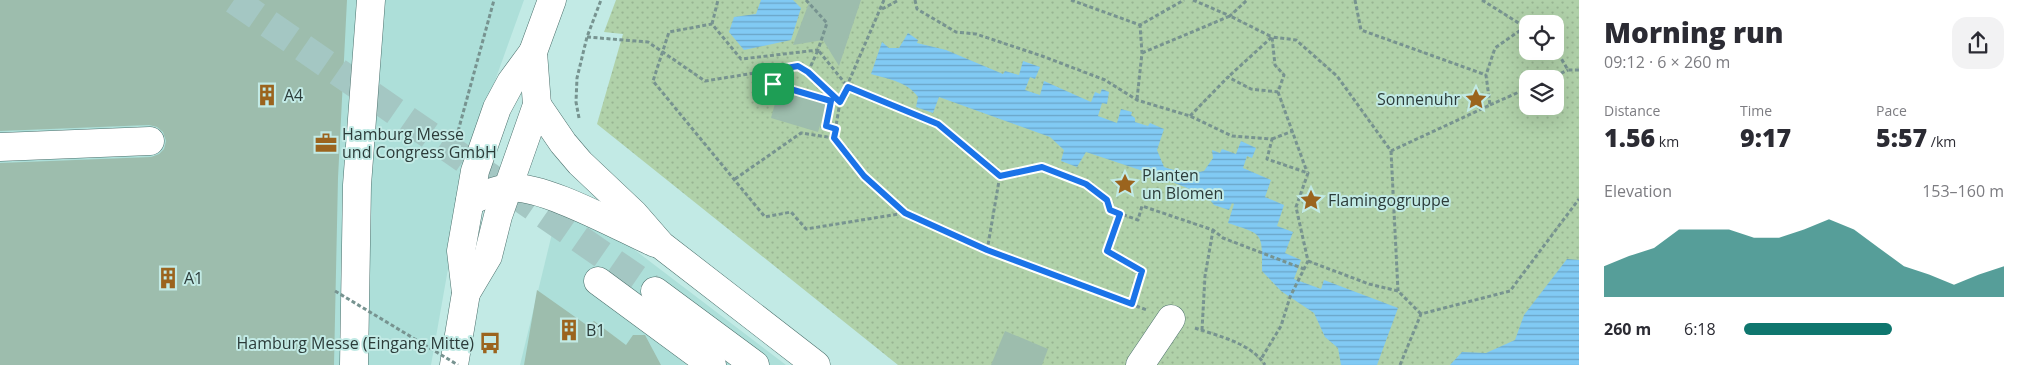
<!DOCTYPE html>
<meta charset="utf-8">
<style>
:root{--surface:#fff;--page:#f2f2f3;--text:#2b2b33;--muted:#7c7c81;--accent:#0f766e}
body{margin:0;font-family:"Open Sans",sans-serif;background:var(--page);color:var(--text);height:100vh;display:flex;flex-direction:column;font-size:19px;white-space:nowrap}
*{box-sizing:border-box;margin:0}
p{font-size:16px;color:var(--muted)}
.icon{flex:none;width:28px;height:28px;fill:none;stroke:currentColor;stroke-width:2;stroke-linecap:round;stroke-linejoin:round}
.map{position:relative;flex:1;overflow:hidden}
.side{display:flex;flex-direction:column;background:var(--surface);width:450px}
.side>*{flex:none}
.fabs{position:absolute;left:1519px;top:15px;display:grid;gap:10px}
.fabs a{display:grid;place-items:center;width:45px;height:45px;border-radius:10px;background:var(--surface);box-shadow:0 5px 20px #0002;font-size:25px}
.pin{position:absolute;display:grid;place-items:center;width:42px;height:42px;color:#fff;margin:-21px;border-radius:10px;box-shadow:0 2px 8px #0006}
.round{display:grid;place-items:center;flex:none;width:52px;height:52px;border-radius:15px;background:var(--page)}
.head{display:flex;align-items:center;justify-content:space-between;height:85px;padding:0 25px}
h1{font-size:28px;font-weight:800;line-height:38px}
.metrics{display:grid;grid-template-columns:repeat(3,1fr);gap:8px;height:85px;padding:5px 25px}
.metrics div{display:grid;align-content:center}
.metrics b{font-size:25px;font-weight:800}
.metrics small{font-size:14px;font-weight:400}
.metrics p{font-size:14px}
.chart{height:140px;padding:10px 25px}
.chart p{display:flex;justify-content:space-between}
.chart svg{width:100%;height:90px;margin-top:5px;fill:var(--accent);opacity:.7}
ul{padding:0 25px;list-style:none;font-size:16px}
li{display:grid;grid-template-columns:80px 60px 1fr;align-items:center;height:38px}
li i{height:12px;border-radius:6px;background:var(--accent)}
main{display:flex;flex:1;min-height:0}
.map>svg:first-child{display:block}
</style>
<main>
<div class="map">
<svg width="1579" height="365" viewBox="0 0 1579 365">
<defs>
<pattern id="park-dots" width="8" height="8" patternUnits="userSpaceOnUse" patternTransform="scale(1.25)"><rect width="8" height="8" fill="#b0d1a9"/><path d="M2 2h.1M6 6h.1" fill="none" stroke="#98b492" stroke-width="1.8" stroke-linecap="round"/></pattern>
<pattern id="water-rules" width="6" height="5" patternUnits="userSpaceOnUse" patternTransform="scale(1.25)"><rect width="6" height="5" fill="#81caf4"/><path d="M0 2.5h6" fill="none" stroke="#6aa5c7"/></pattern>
</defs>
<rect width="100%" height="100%" fill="#c2eae5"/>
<g fill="#addfd9">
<path d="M 0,0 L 524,0 L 478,128 L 463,184 L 431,365 L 0,365 Z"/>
<path d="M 558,209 L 623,241 L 786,365 L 520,365 Z"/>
</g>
<path fill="url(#park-dots)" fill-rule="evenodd" d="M 616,0 L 1579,0 L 1579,365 L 898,365 L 597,124 L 623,34 L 604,32 ZM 1528,24 L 1555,24 L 1555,51 L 1528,51 ZM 1528,79 L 1555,79 L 1555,106 L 1528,106 Z"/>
<g fill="url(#water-rules)">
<path d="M 761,0 L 793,0 L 801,8 L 791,40 L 744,50 L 729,32 L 734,17 L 756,14 Z"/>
<path d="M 908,33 L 918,40 L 917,43 L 946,50 L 1003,74 L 1005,71 L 1019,75 L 1023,61 L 1040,67 L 1035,79 L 1030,77 L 1025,90 L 1040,95 L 1044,81 L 1091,102 L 1095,92 L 1100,94 L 1102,89 L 1109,92 L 1107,104 L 1102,103 L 1098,116 L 1117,123 L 1121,109 L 1132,112 L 1131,115 L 1135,118 L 1135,122 L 1148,126 L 1150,123 L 1164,129 L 1157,150 L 1164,167 C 1179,172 1189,174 1204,171 L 1213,158 L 1212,150 L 1220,153 L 1222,149 L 1236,154 L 1241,141 L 1256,148 L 1252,158 L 1247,156 L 1243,168 L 1271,180 L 1265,197 L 1284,205 L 1277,226 L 1293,232 L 1285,253 L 1301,260 L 1294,279 L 1321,289 L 1324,280 L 1398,308 L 1377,365 L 1341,365 L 1338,348 L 1325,337 L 1314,313 L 1281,291 L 1262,271 C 1262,232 1264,235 1228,223 L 1234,204 L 1232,203 L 1229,210 L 1214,205 L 1207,196 L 1155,175 L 1086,152 L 1077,167 L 1061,161 L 1064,150 L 1050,137 L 939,97 L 933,113 L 916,107 L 918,97 C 908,82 888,79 871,74 L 882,42 L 889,48 L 899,48 Z"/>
<path d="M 1567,259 L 1579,260 L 1579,365 L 1450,365 L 1462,352 L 1486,353 L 1515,340 L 1524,315 Z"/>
</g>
<g fill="#9dbdad">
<path d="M 0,0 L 347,0 L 338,178 L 334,365 L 0,365 L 0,163 L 151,157 L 159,154 L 164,149 L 166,141 L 163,132 L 157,127 L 149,125 L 0,131 Z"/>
<path d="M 810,0 L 861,0 L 839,66 L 823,40 L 793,45 Z"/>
<path d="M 779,89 L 827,102 L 818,132 L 771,118 Z"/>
<path d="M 537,290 L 588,326 L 594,321 L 626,345 L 633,335 L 645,335 L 661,365 L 524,365 Z"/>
<path d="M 1005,331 L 1048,349 L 1042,365 L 991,365 Z"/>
</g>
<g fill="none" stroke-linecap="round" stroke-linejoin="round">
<path stroke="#a4c7c3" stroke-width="28" stroke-dasharray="28 14" stroke-linecap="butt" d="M 234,0 L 655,291"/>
<g stroke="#4b706c" stroke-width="29">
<g id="minor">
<path d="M 537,105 L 563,143 L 580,163 L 634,214 L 661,245 L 816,365"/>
<path d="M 0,147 L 150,141"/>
<path d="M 470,201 C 482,196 494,190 507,188 C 541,183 621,228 655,243"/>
<path d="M 598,281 L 712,365"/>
<path d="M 655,291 L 755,365"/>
<path d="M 354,365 L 357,185 L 371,0"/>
<path d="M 1140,365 L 1171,319"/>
</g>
</g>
<g stroke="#4b706c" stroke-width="29">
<g id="major">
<path d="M 466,293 L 488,256 L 498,216 L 537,105 L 533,52"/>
<path d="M 454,365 L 466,293 L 461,251 L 475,171 L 497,108 L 511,82 L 533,52 L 552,0"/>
</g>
</g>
<g stroke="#779390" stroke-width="3" stroke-dasharray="4 2.5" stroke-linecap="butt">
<path d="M 806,0 L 827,23 L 818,50 L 741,59 L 712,24 L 669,32 L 653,81 L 765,217 L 791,212 L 806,229 L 905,213"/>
<path d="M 884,0 L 840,102 L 834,138 L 864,176 L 905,213 L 987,251 L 1147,310"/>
<path d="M 915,0 L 917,9 L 956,32 L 976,34 L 1042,56 L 1105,80 L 1137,100 L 1190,116 L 1232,136 L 1272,139 L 1267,159 L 1308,173 L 1296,207 L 1308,261 L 1290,297 L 1281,326 L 1261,359"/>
<path d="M 1071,0 L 1140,25 L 1184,0"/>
<path d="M 1193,0 L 1230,16 L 1247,0"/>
<path d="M 1355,0 L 1361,30 L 1486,75"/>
<path d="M 1482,0 L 1525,27"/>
<path d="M 882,9 L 899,0"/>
<path d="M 712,24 L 718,0"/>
<path d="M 587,37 L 648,42 L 705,81 L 798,66 L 808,72 L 840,102"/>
<path d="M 1555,48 L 1568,70 L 1579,70"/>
<path d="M 1142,53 L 1230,16 L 1272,37 L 1228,77"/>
<path d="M 769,71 L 773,84"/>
<path d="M 808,72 L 818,50 L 848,87 L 938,124 L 1000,175 L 1042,167 L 1086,184 L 1107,200 L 1110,210 L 1138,220 L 1142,206 L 1213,230 L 1223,238 L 1304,269"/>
<path d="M 1549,79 L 1568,70"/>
<path d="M 1278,92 L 1307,172"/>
<path d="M 777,94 L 770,93 L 773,84 L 831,101 L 825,127 L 820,126"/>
<path d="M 1137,99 L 1142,53 L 1140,25"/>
<path d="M 1490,105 L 1528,88"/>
<path d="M 1190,116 L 1228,77 L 1251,89 L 1278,92 L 1284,75 L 1275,65 L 1272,37 L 1296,40 L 1337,76 L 1391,151 L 1490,105 L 1486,75 L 1495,48 L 1525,27 L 1528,28"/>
<path d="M 579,118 L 576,102 L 577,78 L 587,37 L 601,0"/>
<path d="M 825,127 L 836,129"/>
<path d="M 459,136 L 457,135 L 494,0"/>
<path d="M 1272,139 L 1293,131"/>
<path d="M 1391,151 L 1398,291"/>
<path d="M 735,179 L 801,133 L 834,138"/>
<path d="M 1120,214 L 1107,251 L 1142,271 L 1132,304"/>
<path d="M 987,251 L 1000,175"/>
<path d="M 1308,261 L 1369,284 L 1398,291 L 1421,314"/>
<path d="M 1195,328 C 1218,336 1251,343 1265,365"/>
<path d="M 1202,330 L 1205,276 L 1213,230"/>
<path d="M 1400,365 L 1421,314 L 1510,291 L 1579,199"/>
</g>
<use href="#minor" stroke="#fff" stroke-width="28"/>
<use href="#major" stroke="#fff" stroke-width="28"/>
<path stroke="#779390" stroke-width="3" stroke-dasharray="4 2.5" stroke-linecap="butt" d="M 335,291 L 458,365"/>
</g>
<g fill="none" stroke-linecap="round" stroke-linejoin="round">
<g stroke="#fff" stroke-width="10">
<path id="route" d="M 798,66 L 808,72 L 840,102 L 848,87 L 938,124 L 1000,176 L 1042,167 L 1086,184 L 1107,200 L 1110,210 L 1120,214 L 1107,251 L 1142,271 L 1132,304 L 987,250 L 905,213 L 864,176 L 834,138 L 836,129 L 826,126 L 831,101 L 773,84 L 769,71 Z"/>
</g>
<use href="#route" stroke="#1a73e8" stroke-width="6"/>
</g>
<defs>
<g id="building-bare" transform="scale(1.725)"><path d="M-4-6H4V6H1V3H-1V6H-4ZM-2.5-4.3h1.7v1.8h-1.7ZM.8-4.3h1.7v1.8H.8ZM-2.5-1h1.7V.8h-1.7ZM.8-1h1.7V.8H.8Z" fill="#9b641e" stroke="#c2eae5" stroke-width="2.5" paint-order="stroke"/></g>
<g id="sight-bare" transform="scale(1.725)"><path d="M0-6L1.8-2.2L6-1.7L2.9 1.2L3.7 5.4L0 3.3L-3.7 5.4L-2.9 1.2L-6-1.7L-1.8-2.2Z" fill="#9b641e" stroke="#c2eae5" stroke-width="2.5" paint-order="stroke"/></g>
<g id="office-bare" transform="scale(1.725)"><path d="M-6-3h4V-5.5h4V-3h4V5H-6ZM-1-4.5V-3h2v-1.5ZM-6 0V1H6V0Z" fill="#9b641e" stroke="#c2eae5" stroke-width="2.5" paint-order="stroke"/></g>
<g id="bus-bare" transform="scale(1.725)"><path d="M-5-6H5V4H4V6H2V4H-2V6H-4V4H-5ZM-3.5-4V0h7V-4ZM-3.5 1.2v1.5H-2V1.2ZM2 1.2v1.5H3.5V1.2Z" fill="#9b641e" stroke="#c2eae5" stroke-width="2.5" paint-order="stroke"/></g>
</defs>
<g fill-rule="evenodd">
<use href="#building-bare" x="267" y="95"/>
<use href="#sight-bare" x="1476" y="99"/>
<use href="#office-bare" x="326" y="143"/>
<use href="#sight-bare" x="1125" y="184"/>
<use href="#sight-bare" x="1311" y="200"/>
<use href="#building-bare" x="168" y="278"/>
<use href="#building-bare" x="569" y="330"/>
<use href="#bus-bare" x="490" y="343"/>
</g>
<g text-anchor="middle" stroke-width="4" stroke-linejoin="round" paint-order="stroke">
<g font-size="16" fill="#2c3c3a" stroke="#c2eae5" text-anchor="start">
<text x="284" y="101">A4</text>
<text x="1460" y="105" text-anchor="end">Sonnenuhr</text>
<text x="342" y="140">Hamburg Messe<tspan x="342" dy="18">und Congress GmbH</tspan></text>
<text x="1142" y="181">Planten<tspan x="1142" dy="18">un Blomen</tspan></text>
<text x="1328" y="206">Flamingogruppe</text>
<text x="184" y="284">A1</text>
<text x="586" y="336">B1</text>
<text x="474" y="349" text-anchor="end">Hamburg Messe (Eingang Mitte)</text>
</g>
</g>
</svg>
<div class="fabs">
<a><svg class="icon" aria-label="locate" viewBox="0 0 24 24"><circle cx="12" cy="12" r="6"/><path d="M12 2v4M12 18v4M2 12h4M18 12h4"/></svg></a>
<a><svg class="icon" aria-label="layers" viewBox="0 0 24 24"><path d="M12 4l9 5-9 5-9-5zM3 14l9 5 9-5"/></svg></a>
</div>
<div class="pin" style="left:773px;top:84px;background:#1e9e55"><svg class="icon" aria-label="arrive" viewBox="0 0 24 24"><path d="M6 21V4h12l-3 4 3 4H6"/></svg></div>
</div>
<section class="side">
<div class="head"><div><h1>Morning run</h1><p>09:12 · 6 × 260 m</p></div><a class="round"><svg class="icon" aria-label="share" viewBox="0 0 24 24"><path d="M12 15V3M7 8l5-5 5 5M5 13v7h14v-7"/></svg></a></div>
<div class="metrics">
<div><p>Distance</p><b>1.56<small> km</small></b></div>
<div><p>Time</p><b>9:17</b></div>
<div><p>Pace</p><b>5:57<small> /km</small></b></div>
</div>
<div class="chart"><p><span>Elevation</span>153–160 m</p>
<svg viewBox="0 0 160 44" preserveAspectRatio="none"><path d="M0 44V29L10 24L20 20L30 11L40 11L50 11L60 15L70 15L80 11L90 6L100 11L110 20L120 29L130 33L140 38L150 33L160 29V44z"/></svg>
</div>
<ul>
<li><b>260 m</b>6:18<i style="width:57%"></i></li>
</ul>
</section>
</main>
